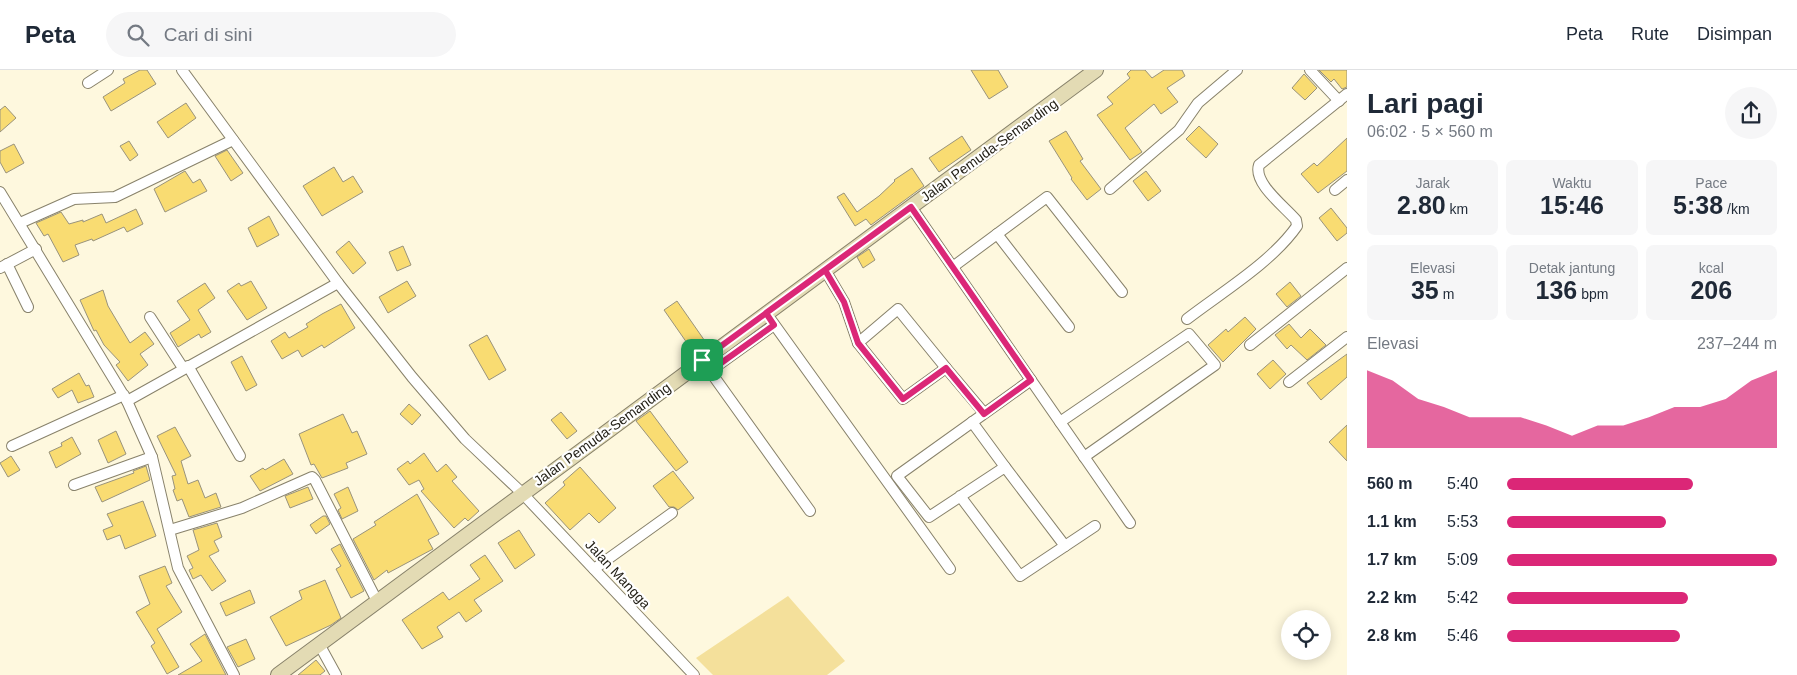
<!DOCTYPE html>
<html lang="id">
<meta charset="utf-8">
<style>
:root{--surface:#fff;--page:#f6f6f7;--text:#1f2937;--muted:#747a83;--line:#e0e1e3;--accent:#db2777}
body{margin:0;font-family:Arial,sans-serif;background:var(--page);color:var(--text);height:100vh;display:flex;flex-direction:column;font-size:19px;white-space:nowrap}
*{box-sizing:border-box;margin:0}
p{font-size:16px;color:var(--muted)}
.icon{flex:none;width:28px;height:28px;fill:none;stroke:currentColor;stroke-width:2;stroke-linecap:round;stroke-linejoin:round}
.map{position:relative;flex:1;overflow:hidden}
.details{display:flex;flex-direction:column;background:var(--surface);width:450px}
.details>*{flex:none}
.buttons{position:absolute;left:1281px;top:540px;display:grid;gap:10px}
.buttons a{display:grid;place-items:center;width:50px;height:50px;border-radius:50%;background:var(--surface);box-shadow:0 2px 12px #0003;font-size:25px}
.pin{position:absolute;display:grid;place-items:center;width:42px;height:42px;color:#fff;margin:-21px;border-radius:10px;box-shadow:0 2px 8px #0006}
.round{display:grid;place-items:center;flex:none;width:52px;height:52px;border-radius:26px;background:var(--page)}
.overview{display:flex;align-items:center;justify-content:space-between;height:85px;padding:0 20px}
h1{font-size:28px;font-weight:600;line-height:38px}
.figures{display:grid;grid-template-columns:repeat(3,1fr);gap:8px;height:85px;padding:5px 20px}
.figures div{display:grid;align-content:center;border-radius:8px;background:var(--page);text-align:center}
.figures b{font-size:25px;font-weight:600}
.figures small{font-size:14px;font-weight:400}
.figures p{font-size:14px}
.chart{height:140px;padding:10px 20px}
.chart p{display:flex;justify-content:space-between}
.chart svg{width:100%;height:90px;margin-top:5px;fill:var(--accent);opacity:.7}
ul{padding:0 20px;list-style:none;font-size:16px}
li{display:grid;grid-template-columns:80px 60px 1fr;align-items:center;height:38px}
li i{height:12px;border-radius:6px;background:var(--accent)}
header{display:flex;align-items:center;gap:30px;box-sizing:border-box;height:70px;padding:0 25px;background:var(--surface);border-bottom:1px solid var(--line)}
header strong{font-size:24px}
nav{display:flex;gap:28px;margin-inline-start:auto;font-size:18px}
.search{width:350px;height:45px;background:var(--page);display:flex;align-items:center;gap:12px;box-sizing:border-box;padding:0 18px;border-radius:28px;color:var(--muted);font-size:19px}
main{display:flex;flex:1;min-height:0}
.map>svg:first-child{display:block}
</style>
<header>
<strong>Peta</strong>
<div class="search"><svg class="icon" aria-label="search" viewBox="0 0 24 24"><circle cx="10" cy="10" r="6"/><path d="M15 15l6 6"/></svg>Cari di sini</div>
<nav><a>Peta</a><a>Rute</a><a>Disimpan</a></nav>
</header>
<main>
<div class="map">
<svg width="1347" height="605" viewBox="0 0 1347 605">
<rect width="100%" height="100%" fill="#fef8de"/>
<path fill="#f4e09b" d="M 788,526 L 845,591 L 827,605 L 713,605 L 696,588 Z"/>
<g fill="#f9dc72" stroke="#99937c">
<path d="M 140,0 L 147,0 L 156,14 L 111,41 L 103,27 L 125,13 L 123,9 Z"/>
<path d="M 971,0 L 998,0 L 1008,17 L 989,29 Z"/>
<path d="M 1131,0 L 1145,0 L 1152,8 L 1164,0 L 1182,0 L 1185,6 L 1167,18 L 1178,32 L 1161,44 L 1154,34 L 1125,58 L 1142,82 L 1130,90 L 1097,45 L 1113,34 L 1107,27 L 1130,8 L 1127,4 Z"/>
<path d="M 1319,0 L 1347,0 L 1347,17 L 1342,19 L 1334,9 L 1331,12 Z"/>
<path d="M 1304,4 L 1317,18 L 1305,30 L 1292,18 Z"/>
<path d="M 186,33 L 196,48 L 168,68 L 157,52 Z"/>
<path d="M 5,36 L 16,48 L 0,62 L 0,40 Z"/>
<path d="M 1199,56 L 1218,74 L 1206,88 L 1186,69 Z"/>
<path d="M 1066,61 L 1083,89 L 1080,91 L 1101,119 L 1087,130 L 1071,109 L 1072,108 L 1049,71 Z"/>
<path d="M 962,66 L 971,80 L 939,102 L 929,88 Z"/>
<path d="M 1347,68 L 1347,101 L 1318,123 L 1301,104 L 1314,93 L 1317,96 Z"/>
<path d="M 129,71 L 138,85 L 130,91 L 120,76 Z"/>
<path d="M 14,74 L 24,93 L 6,103 L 0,92 L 0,81 Z"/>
<path d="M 227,80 L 243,103 L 231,111 L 215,86 Z"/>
<path d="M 334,97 L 343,112 L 353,106 L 363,122 L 322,146 L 303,116 Z"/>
<path d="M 912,98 L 924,116 L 871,155 L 866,149 L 855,156 L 837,127 L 844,123 L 857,142 L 879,126 L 895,111 L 894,110 Z"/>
<path d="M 185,101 L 193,113 L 200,109 L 207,121 L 165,142 L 154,119 Z"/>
<path d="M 1146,101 L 1161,121 L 1148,131 L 1133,111 Z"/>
<path d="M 1331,138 L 1347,158 L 1347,163 L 1337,171 L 1319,148 Z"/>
<path d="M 136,139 L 143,154 L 127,162 L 124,157 L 93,171 L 92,169 L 75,175 L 79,185 L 63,192 L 48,164 L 44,166 L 36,153 L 61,142 L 69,154 L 83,150 L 83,152 L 102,144 L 106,153 Z"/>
<path d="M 269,146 L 279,165 L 257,177 L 248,158 Z"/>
<path d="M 349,171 L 366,193 L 353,204 L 336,182 Z"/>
<path d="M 403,176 L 411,195 L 397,201 L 389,182 Z"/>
<path d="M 869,179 L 875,190 L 863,198 L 857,187 Z"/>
<path d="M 251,211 L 267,238 L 247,250 L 227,221 L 239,213 L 241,216 Z"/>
<path d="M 407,211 L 416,226 L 388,243 L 379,227 Z"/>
<path d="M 1290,212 L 1301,226 L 1287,237 L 1276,224 Z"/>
<path d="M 205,213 L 215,228 L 198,240 L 211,262 L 201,268 L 199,264 L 178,277 L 170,263 L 190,250 L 177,231 Z"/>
<path d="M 103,220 L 108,236 L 130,273 L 145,262 L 154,274 L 140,284 L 148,295 L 128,311 L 116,295 L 120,292 L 104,275 L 96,260 L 94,261 L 80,230 Z"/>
<path d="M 677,231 L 707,274 L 694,283 L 664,240 Z"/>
<path d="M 341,234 L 355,258 L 324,278 L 322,275 L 302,287 L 298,280 L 282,289 L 271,271 L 285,262 L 289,268 L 308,257 L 306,254 L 322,244 Z"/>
<path d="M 1245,247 L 1256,259 L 1223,292 L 1208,275 L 1226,259 L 1228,262 Z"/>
<path d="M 1289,254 L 1301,268 L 1310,259 L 1326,275 L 1307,290 L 1291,275 L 1287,279 L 1275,265 Z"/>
<path d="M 487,265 L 506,300 L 489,310 L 469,275 Z"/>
<path d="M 1347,284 L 1347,307 L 1321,330 L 1307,313 Z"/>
<path d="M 242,286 L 257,315 L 246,321 L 231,292 Z"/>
<path d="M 1273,290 L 1286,304 L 1270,319 L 1257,304 Z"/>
<path d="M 79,303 L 86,316 L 89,315 L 94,327 L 78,333 L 72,320 L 58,328 L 52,319 Z"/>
<path d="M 409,334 L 421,345 L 412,355 L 400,344 Z"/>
<path d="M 650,341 L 688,392 L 676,401 L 636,351 Z"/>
<path d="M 561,342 L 577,361 L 567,369 L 551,350 Z"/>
<path d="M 343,344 L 352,363 L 357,361 L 367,384 L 346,393 L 348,398 L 322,408 L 314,394 L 311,395 L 299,364 Z"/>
<path d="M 1347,355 L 1347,391 L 1329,372 Z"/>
<path d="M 175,357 L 191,386 L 181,391 L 188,414 L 198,410 L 205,428 L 216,423 L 221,437 L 189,447 L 182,429 L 177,431 L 173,420 L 175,419 L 172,406 L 176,405 L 157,366 Z"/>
<path d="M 116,361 L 126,384 L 108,393 L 98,370 Z"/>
<path d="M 72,367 L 81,384 L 56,398 L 49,382 L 62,376 L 61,373 Z"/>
<path d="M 424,383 L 437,402 L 446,394 L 457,407 L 452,411 L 479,441 L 468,451 L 465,448 L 454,458 L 421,421 L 424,419 L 419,410 L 409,415 L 397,399 L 408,391 L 410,394 Z"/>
<path d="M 11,386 L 20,400 L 8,407 L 0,393 Z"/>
<path d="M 284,389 L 293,404 L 260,421 L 250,406 L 263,398 L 265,400 Z"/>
<path d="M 146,396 L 150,410 L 102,432 L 95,417 L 134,403 L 133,401 Z"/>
<path d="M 580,397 L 616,438 L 599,453 L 589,443 L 570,460 L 545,433 L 565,415 L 563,412 Z"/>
<path d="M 673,401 L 694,428 L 678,440 L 674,437 L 669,437 L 653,416 Z"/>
<path d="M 308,417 L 313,429 L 290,438 L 285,426 Z"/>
<path d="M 348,417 L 358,441 L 342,449 L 338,440 L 341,438 L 334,424 Z"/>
<path d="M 417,424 L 439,464 L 428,470 L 433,479 L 388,503 L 387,500 L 374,510 L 353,469 L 376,455 L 374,452 Z"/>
<path d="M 143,431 L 156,466 L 125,479 L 120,465 L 107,470 L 103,460 L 113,456 L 107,444 Z"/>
<path d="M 323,446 L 326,446 L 330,454 L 316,464 L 310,455 Z"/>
<path d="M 217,453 L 222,467 L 214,471 L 219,481 L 209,486 L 226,511 L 212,521 L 201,505 L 193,509 L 189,500 L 193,498 L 187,486 L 199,480 L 193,460 Z"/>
<path d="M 519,460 L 535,485 L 515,499 L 498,473 Z"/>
<path d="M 340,474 L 364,521 L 351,528 L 336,499 L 341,496 L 331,479 Z"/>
<path d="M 485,485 L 503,511 L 474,530 L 482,541 L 466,552 L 459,542 L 437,557 L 443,567 L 422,579 L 402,550 L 443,522 L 449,530 L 480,509 L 470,495 Z"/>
<path d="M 165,496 L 172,513 L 166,516 L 182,542 L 157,559 L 179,597 L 167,604 L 151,576 L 155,573 L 136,542 L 150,534 L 139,506 Z"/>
<path d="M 325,510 L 341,548 L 331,555 L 286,576 L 270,547 L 302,529 L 299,521 Z"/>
<path d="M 250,520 L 255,533 L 226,546 L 220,533 Z"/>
<path d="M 205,564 L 226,605 L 178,605 L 202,591 L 190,574 Z"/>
<path d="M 246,569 L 255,589 L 238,597 L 227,577 Z"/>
<path d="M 316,590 L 325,601 L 320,605 L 298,605 Z"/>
</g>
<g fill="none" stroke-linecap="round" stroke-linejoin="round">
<g stroke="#88826b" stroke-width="12">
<g id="minor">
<path d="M 182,0 L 338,213 L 412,307 L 465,369 L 522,423 L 694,605"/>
<path d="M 1310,0 L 1339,31"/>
<path d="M 88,13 L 108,0"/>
<path d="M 1110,119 L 1179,60 L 1198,33 L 1237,0"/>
<path d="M 1335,120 L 1347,110"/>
<path d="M 0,122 L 127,331 L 152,387 L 178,498 L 234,605"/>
<path d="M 911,137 L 1130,453"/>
<path d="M 20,153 L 74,129 L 115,127 L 233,70"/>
<path d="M 997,164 L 1069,257"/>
<path d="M 7,194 L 28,237"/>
<path d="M 954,196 L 1047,127 L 1122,222"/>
<path d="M 0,198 L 36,179"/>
<path d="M 825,200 L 844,232 L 858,273 L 903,329 L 946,298 L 984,343"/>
<path d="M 766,243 L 950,499"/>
<path d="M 150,247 L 183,298"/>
<path d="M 1187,249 C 1222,222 1272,192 1297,156 L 1296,150 C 1284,136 1253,113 1259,95 L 1347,24"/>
<path d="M 858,273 L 898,239 L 946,298"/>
<path d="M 1250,275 L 1347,198"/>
<path d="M 702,290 L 810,441"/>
<path d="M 188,296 L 240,386"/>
<path d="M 710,301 L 774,255"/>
<path d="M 1289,312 L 1347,267"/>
<path d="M 127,331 L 338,213"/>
<path d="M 972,352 L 1005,397"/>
<path d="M 1060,352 L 1189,264 L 1215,295 L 1084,387"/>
<path d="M 12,376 L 124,325"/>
<path d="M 74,415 L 152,387"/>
<path d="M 960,426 L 1020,506 L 1065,476 L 1005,397 L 929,447 L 897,406 L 1031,310"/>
<path d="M 170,460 L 242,438 L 312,407 L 315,410 L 377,531"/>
<path d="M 1065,476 L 1095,456"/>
<path d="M 594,499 L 672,443"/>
<path d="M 319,574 L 336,605"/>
</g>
</g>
<g stroke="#88826b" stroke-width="16">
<path id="secondary" d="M 278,605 L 1096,0"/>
</g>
<use href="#minor" stroke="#fff" stroke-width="10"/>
<use href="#secondary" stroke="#e3dbb4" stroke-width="14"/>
</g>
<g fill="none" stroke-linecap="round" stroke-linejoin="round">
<g stroke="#fff" stroke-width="10">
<path id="route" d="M 702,290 L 825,200 L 844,232 L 858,273 L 903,329 L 946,298 L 984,344 L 1031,310 L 911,137 C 863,172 814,208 766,243 L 774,255 L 710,301 L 702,290"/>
</g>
<use href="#route" stroke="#db2777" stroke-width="6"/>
</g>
<g text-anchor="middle" stroke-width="4.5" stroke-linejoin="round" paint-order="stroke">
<g font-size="14" fill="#242118" stroke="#fff">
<text transform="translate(989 80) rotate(-36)" y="5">Jalan Pemuda-Semanding</text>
<text transform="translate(602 364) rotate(-36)" y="5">Jalan Pemuda-Semanding</text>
<text transform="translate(618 504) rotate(47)" y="5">Jalan Mangga</text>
</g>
</g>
</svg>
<div class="buttons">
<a><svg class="icon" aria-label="locate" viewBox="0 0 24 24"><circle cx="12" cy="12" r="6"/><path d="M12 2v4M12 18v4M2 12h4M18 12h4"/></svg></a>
</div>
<div class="pin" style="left:702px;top:290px;background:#1e9e55"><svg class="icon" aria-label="arrive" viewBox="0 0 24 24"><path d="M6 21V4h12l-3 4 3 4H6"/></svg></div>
</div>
<section class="details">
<div class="overview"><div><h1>Lari pagi</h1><p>06:02 · 5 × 560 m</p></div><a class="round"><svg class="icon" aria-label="share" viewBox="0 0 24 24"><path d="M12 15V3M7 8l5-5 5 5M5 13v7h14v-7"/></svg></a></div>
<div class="figures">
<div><p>Jarak</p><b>2.80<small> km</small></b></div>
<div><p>Waktu</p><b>15:46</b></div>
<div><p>Pace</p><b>5:38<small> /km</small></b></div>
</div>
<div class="figures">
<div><p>Elevasi</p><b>35<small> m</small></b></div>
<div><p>Detak jantung</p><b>136<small> bpm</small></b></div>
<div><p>kcal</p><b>206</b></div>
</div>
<div class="chart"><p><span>Elevasi</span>237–244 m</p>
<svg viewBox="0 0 160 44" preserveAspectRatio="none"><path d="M0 44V6L10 11L20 20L30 24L40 29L50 29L60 29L70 33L80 38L90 33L100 33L110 29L120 24L130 24L140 20L150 11L160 6V44z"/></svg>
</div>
<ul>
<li><b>560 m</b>5:40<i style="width:69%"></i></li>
<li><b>1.1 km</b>5:53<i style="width:59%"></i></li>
<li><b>1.7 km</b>5:09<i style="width:100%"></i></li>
<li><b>2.2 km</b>5:42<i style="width:67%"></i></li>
<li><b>2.8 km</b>5:46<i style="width:64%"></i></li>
</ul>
</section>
</main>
